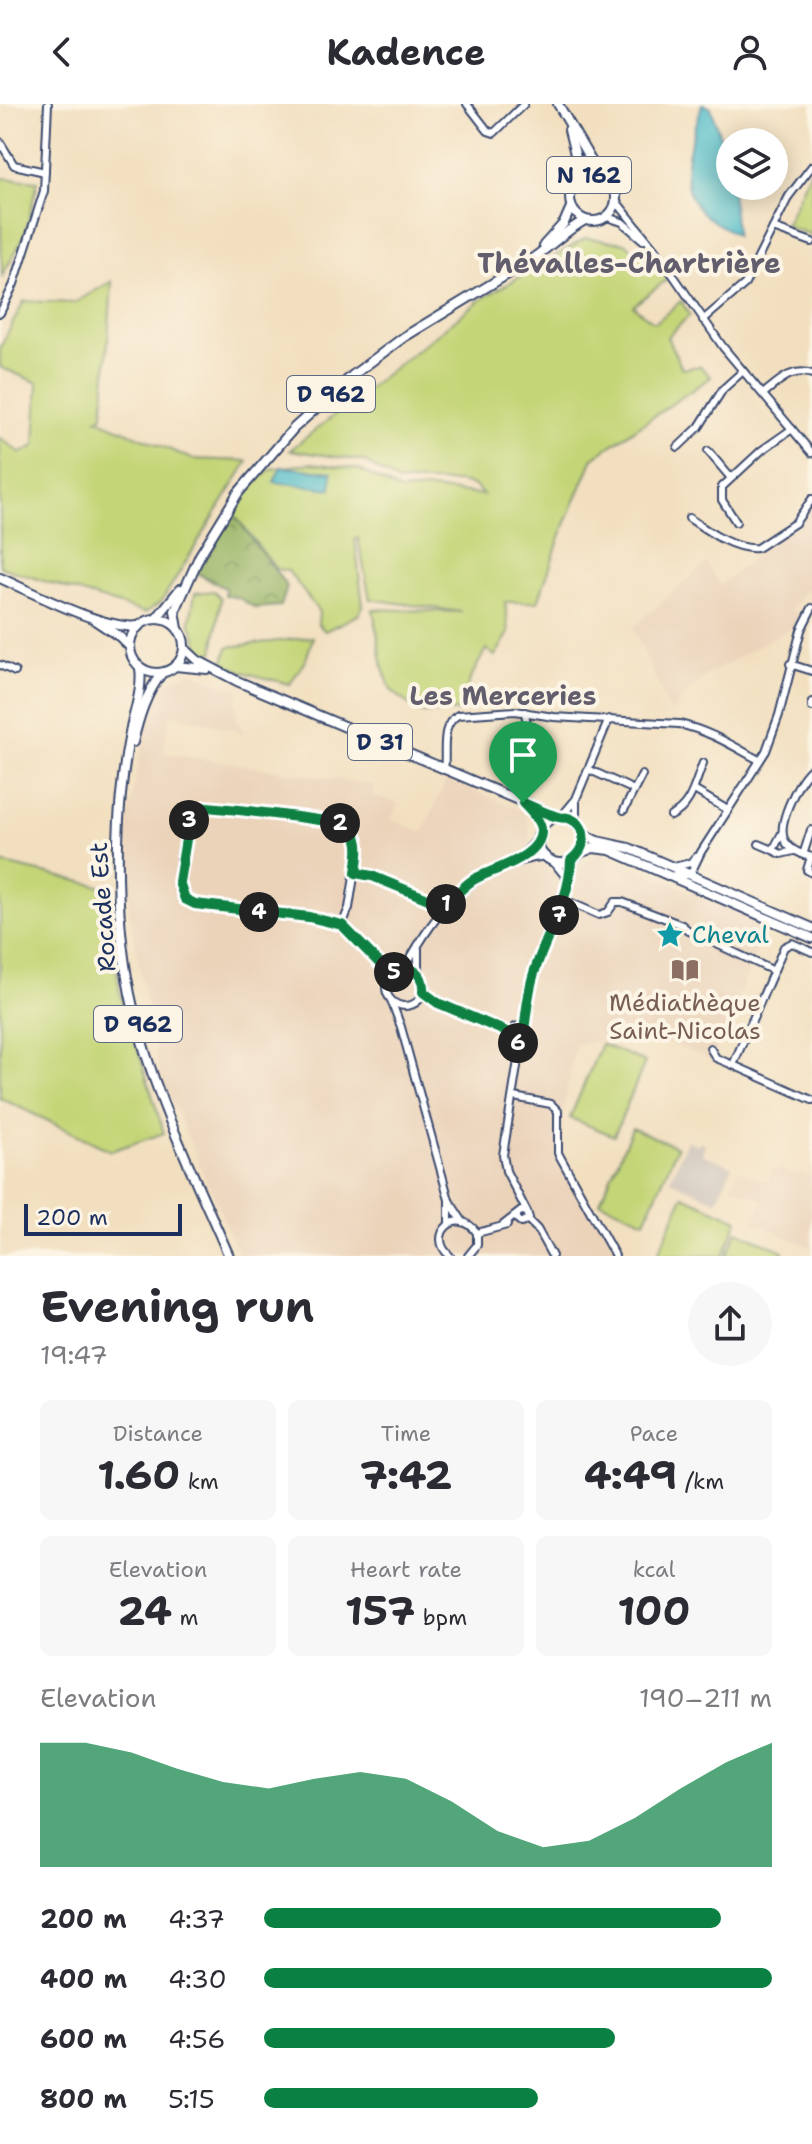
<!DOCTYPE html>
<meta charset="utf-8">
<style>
:root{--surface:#fff;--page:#f7f7f7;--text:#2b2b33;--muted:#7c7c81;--accent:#0b8043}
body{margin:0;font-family:"Shantell Sans",sans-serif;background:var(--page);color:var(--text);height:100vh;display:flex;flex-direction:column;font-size:30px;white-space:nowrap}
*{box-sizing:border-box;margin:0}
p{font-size:26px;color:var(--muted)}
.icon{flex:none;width:44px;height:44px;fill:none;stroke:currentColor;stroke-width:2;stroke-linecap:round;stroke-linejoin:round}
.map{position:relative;height:1152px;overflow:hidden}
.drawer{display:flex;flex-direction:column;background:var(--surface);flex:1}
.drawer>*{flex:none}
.tools{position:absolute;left:716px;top:24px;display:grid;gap:16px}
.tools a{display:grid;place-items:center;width:72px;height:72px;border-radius:50%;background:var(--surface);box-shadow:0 4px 20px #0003;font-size:40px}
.scale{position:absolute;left:24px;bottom:20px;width:158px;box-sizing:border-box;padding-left:8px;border:4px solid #1b2f5e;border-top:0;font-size:22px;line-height:28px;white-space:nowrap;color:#1b2f5e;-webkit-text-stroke:6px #fcf5e5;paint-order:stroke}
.pin{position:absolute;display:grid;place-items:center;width:68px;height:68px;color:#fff;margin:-82px -34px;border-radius:50% 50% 50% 0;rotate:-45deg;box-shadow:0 0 8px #0007}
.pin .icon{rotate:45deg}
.km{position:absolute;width:40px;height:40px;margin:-20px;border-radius:50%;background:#222;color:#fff;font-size:22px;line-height:40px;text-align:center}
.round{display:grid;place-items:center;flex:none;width:84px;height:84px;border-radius:42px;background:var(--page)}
.summary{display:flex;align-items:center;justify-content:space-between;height:136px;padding:0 40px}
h1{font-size:44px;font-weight:700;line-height:60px}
.figures{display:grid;grid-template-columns:repeat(3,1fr);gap:12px;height:136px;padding:8px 40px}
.figures div{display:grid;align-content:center;border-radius:12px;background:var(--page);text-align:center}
.figures b{font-size:40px;font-weight:700}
.figures small{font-size:22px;font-weight:400}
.figures p{font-size:22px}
.chart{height:224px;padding:16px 40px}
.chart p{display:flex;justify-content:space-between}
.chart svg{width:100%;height:144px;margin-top:8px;fill:var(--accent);opacity:.7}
ul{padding:0 40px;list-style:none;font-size:26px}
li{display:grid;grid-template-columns:128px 96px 1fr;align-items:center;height:60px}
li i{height:20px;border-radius:10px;background:var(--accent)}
header{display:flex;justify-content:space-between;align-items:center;height:104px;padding:0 40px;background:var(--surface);font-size:36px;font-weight:700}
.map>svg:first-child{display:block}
</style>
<header><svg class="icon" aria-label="back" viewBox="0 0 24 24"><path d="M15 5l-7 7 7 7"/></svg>Kadence<svg class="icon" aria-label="person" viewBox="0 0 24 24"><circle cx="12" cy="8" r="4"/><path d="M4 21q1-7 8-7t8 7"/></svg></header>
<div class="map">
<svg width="812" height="1152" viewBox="0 0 812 1152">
<defs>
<pattern id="forest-crowns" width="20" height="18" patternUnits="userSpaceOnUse" patternTransform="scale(2)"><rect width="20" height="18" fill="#9bb668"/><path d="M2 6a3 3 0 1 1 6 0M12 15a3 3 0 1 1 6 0" fill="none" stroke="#7e9459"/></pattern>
</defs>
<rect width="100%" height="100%" fill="#fcf5e5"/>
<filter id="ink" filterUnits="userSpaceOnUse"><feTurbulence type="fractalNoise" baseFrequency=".0125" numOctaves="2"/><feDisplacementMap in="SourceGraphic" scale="16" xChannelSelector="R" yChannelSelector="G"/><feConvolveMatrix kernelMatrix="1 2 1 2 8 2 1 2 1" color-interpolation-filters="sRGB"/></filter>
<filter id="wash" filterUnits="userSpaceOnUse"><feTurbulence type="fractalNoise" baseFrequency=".006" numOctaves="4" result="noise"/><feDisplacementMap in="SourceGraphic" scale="32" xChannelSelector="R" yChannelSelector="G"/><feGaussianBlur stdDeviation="1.8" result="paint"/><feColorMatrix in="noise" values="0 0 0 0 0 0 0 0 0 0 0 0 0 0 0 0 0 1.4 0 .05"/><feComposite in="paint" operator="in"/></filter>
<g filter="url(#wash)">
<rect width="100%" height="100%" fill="#f2dfbf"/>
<g fill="#ebd3ba">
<path d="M 812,397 L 812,489 L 805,486 L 791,505 L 802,513 L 798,519 L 704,573 L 670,608 L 633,524 L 706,459 L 720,481 L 753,454 L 748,446 L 767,442 L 772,435 L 794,422 Z"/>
<path d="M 191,568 L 240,587 L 236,596 L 237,615 L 245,631 L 227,623 L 170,610 L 163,649 L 374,681 L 372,692 L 398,699 L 391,716 L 423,728 L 446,676 L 522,706 L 528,714 L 530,735 L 540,758 L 555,768 L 578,764 L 599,748 L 768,821 L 712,956 L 652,932 L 575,940 L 565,998 L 561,1045 L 619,1152 L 240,1152 L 160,970 L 129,807 L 128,715 L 149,607 L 165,580 Z"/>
<path d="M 779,1064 L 797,1071 L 799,1068 L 812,1073 L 812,1144 L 754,1119 L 763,1096 L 731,1083 L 738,1066 L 767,1078 L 773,1065 L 778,1067 Z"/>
</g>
<path fill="#cdc2b9" d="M 687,1036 L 698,1041 L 700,1038 L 705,1040 L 702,1050 L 732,1062 L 717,1097 L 670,1076 Z"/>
<g fill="#c4d577" stroke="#70826a" stroke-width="2">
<path d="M 812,63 L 812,131 L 785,122 Z"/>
<path d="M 0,74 L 38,77 L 24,133 L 2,172 Z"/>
<path d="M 586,134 L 625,139 L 669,174 L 633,202 L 655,219 L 681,197 L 690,211 L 667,233 L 682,265 L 700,262 L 711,273 L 593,354 L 561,430 L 538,498 L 505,498 L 509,529 L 495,552 L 486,545 L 470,575 L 461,607 L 419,609 L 391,586 L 383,564 L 373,505 L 462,508 L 370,495 L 358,434 L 355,436 L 363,502 L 358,511 L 325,527 L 318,520 L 319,508 L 288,467 L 276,465 L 233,409 L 247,388 L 270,365 L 312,359 L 358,365 L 400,387 L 430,385 L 483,391 L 475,382 L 460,378 L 398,378 L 364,357 L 290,346 L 480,196 Z"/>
<path d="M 112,177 L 103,312 L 97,315 L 192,355 L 248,357 L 161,498 L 145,509 L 0,463 L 0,334 L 21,349 L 35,342 L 38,279 L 0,263 L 0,244 L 24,197 L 74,199 Z"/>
<path d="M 214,487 L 221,494 L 213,549 L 202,549 L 190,518 L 195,489 Z"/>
<path d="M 313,533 L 306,555 L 290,580 L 250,570 L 223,560 L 228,543 Z"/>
<path d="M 0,759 L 105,783 L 120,889 L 164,1029 L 111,1047 L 0,994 Z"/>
<path d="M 601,940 L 645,958 L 614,1032 L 570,1014 Z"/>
<path d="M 632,1024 L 677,1043 L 645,1117 L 600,1098 Z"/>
<path d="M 683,1092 L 738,1116 L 723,1152 L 657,1152 Z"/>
<path d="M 737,1127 L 783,1147 L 781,1152 L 726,1152 Z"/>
</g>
<path fill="url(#forest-crowns)" stroke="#5b7263" stroke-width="2" d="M 233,409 L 287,483 L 281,502 L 255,504 L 239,494 L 225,491 L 225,484 L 197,469 Z"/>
<g fill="#4fbcc8" stroke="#357693" stroke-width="2">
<path d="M 702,0 L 711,4 L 730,65 L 736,131 C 726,124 714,119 705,111 C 670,81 693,37 702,0 Z"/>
<path d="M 281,363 L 332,368 L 331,385 L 274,378 Z"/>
</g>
</g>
<g filter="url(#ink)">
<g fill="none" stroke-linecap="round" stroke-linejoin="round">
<g stroke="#3b496d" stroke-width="10">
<g id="minor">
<path d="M 467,0 L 488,27 L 494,29 L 524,0"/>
<path d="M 0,38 L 14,61 L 45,68"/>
<path d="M 616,97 L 657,148 L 723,243 L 812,349"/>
<path d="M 607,113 L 622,118 L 643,136"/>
<path d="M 773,124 L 812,138"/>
<path d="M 0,209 L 14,180 L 44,87 L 48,0"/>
<path d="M 703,216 L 745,180 L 789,92 L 812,62"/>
<path d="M 763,290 C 778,278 791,263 812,270"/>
<path d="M 678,343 L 699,323 L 723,285 L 743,267"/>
<path d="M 708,347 L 730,373"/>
<path d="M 689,414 C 708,427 733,446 757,444 L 795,419 L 812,395"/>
<path d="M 736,418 L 722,396 L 722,383 L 762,346 L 792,325"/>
<path d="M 790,560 L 812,567"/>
<path d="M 0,561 L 15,568"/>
<path d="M 812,598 L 812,603"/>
<path d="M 525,664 L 531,648 L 525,608"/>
<path d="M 812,664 C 801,674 795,687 789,701 C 777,730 780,745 812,753"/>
<path d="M 444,666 C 447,648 439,622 458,611 L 515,607 L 554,613 L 679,620 C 710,627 733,642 759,656"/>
<path d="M 590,666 L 632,685"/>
<path d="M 694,686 L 728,706"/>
<path d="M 576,699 L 576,718"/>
<path d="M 624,706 L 642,671"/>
<path d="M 671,712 C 692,702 695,678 703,659"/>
<path d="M 561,713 L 576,695 L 609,615"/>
<path d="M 782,729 L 773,746 L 781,750 L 794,747"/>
<path d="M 759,740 L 773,746"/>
<path d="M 803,751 L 811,726"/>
<path d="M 811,753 L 807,766 L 812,769"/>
<path d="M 520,754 L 539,733"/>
<path d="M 552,756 L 570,778"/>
<path d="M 674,763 L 690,759 L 696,753"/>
<path d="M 356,769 L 372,772 L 445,802"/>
<path d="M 674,771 L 690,771 L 701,748 L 766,647 L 779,611 L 801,526 L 812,504"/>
<path d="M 565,796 L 599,811 L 608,808 L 615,798 L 622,798 L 682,821 L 689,827 L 774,867"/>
<path d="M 342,821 L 349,804 L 359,741 L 357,732 L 347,720 L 283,710 L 261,710 L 207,703 L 192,710 C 185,725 175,772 181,787 C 184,794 188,797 195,800 L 309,813 L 342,821 L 391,871"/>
<path d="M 418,845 L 418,869"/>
<path d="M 812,848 L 792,839 L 784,843 L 733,961 L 812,996"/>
<path d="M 405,864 C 439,802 471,762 546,752"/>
<circle cx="405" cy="883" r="19"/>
<path d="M 423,888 L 438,899 L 514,931"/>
<path d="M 391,896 L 401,923 L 449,1096 L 449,1120"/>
<circle cx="518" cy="927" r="5"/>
<path d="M 523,925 C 530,909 528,892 532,875 C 543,834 570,800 571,756"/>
<path d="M 522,931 L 503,1051 L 506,1067 L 527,1108"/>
<path d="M 710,944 L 716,954 L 733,961"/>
<path d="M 514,993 L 551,1000 L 558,1007 L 558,1049 L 615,1152"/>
<path d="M 450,1098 L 463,1118"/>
<path d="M 528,1116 L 537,1125 L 552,1152"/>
<path d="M 503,1121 L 521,1107 L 527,1108 L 529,1114 L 522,1119 L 517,1115 L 517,1111"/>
<path d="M 477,1129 L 507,1121"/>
<path d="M 450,1152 C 425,1131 458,1101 477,1129 L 477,1141 L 468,1152"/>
</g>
</g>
<g stroke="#3b496d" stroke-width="12">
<g id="major">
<path d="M 558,0 L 600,72"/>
<path d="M 569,26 L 577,58 L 578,76"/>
<circle cx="593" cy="94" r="23"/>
<path d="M 544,141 L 564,119 L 571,103"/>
<path d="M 0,474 C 32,488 106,527 138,522"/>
<path d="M 156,515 L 180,485"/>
<circle cx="157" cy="542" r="27"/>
<path d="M 96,517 L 120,533 L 130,543"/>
<path d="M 178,525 L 175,507 L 200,451 L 238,389 L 294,324 L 353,271 L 404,233 L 526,159 C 547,146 563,128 585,116"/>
<path d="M 184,544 L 197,556 L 237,577 L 558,713"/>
<path d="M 175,562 L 207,565"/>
<path d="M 140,564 C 143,586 134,607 130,629 C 123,665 119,702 118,738 C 117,789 120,840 130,890 C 149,982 192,1067 229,1152"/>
<path d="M 133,638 C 139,613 146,589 162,569"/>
<path d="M 526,702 L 538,716 L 541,726"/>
<circle cx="561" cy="736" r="23"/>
<path d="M 583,730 L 597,737 L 629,744 L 812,824"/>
<path d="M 580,749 L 593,744 L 610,746 L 812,834"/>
</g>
</g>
<use href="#minor" stroke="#fff" stroke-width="6"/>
<use href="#major" stroke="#fff" stroke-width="8"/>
</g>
</g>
<g fill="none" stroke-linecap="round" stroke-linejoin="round" filter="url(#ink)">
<g stroke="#fff" stroke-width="16">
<path id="route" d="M 523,699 C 534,703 547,711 559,713 C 567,715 563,712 571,715 C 590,724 585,746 571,756 C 570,800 543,834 532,876 C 526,900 525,925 521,950 L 514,931 L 438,899 L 423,888 C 425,867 407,858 391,871 L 342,821 L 309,813 L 195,800 L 185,795 L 179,778 L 189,717 L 199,705 L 207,703 C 254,707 301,713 347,720 C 363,735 358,750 356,769 L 372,772 L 445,802 C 454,793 462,783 473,776 C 491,765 543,754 541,725 C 540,715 529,706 523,699 Z"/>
</g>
<use href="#route" stroke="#0b8043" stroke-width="10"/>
</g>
<defs>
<g id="sight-bare" transform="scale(2.16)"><path d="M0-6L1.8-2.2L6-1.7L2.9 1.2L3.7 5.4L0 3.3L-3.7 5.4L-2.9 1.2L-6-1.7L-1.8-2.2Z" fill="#0f9aa8" stroke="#fcf5e5" stroke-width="2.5" paint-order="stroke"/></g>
<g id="library-bare" transform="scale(2.16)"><path d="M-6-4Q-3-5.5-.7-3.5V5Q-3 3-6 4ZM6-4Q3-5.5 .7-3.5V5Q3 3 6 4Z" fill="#8d6e63" stroke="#fcf5e5" stroke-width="2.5" paint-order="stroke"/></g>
</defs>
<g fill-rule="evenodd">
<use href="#sight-bare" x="670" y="831"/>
<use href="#library-bare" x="685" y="866"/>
</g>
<g text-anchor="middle" stroke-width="8" stroke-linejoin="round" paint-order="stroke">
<g fill="#fcf5e5" stroke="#5e6a86" stroke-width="2">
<rect x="547" y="53" width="84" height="36" rx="6"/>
<rect x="287" y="272" width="88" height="36" rx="6"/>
<rect x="348" y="620" width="64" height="36" rx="6"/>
<rect x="94" y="902" width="88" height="36" rx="6"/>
</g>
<g font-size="22" font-weight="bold" fill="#1b2f5e">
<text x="589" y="79">N 162</text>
<text x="331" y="298">D 962</text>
<text x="380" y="646">D 31</text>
<text x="138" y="928">D 962</text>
</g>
<g font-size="24" fill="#1b2f5e" stroke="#fcf5e5">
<text transform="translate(103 803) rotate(-94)" y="8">Rocade Est</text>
</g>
<g font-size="24" fill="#0d838f" stroke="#fcf5e5" text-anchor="start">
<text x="692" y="839">Cheval</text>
</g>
<g font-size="24" fill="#785e54" stroke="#fcf5e5">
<text x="685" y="907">Médiathèque<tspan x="685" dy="28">Saint-Nicolas</tspan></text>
</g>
<g font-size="26" font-weight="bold" fill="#625e6d" stroke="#fcf5e5">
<text x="503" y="601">Les Merceries</text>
</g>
<g font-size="28" font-weight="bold" fill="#625e6d" stroke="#fcf5e5">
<text x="629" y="169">Thévalles-Chartrière</text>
</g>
</g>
</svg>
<div class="tools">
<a><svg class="icon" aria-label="layers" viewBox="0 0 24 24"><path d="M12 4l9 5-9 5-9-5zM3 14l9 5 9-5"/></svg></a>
</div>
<div class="scale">200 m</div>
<div class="pin" style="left:523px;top:699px;background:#1e9e55"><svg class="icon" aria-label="arrive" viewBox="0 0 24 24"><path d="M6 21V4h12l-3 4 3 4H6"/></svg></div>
<b class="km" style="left:446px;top:800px">1</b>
<b class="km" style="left:340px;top:719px">2</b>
<b class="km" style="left:189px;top:716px">3</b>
<b class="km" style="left:259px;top:808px">4</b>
<b class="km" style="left:394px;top:868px">5</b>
<b class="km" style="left:518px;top:939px">6</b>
<b class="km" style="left:559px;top:811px">7</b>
</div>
<section class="drawer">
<div class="summary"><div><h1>Evening run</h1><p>19:47</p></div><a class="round"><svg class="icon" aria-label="share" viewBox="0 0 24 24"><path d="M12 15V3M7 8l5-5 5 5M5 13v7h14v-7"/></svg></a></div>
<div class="figures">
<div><p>Distance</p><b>1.60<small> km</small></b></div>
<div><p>Time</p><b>7:42</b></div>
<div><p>Pace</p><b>4:49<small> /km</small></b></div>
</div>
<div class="figures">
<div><p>Elevation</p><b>24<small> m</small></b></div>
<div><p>Heart rate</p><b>157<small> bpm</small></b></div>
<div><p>kcal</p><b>100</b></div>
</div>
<div class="chart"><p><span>Elevation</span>190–211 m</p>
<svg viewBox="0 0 160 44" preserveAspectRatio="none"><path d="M0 44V6L10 6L20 9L30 14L40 18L50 20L60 17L70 15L80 17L90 24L100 33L110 38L120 36L130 29L140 20L150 12L160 6V44z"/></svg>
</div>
<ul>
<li><b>200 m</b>4:37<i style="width:90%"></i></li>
<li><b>400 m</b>4:30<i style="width:100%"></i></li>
<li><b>600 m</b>4:56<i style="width:69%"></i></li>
<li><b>800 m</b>5:15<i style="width:54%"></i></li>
</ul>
</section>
